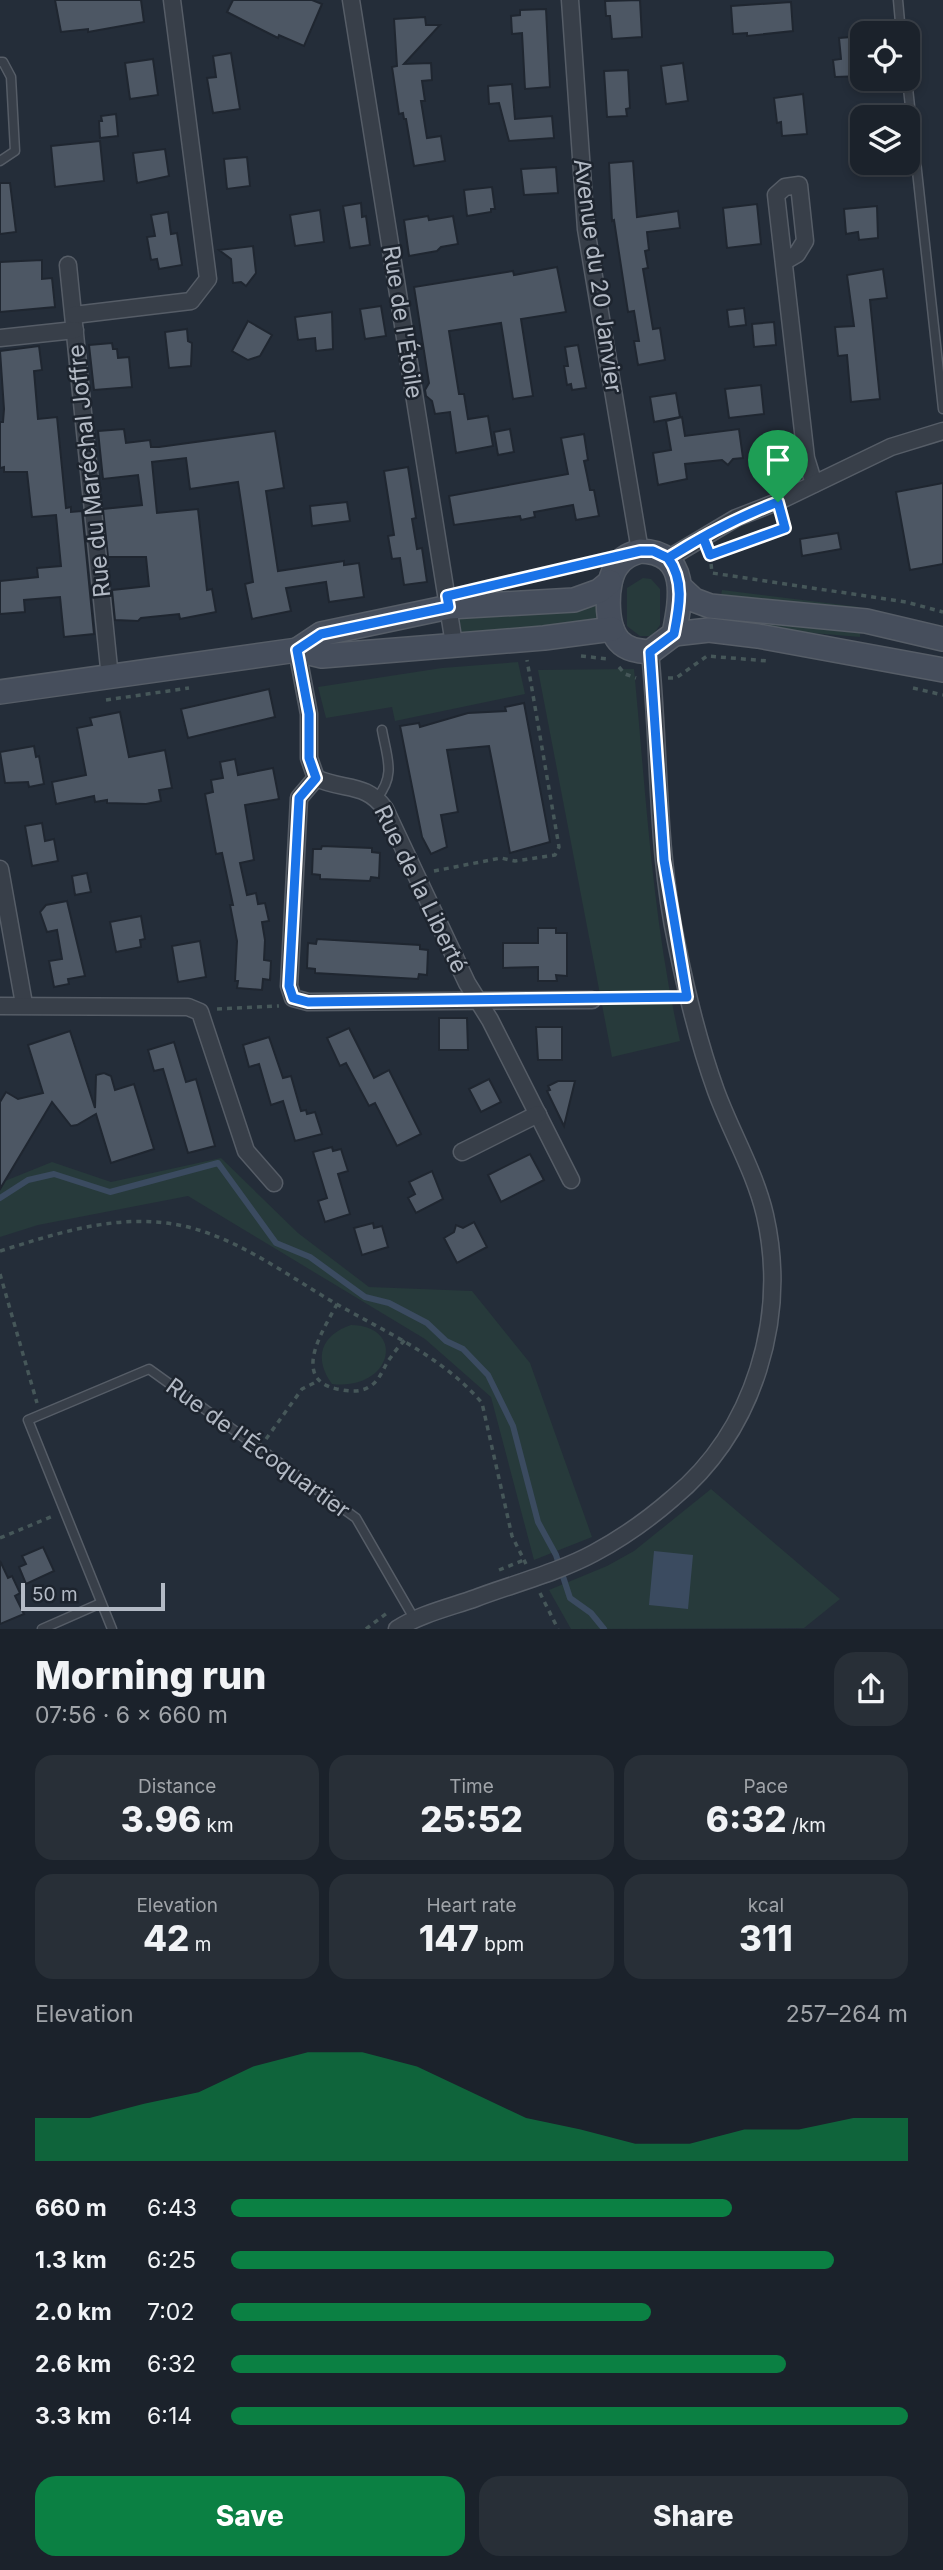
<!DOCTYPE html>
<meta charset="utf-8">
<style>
:root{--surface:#1b222b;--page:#282f37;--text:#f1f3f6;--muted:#a0a4a9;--line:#393f47;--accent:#0b8043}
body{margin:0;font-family:Inter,sans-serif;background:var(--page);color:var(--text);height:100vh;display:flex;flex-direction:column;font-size:26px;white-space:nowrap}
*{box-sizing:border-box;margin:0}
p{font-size:23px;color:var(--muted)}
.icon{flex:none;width:38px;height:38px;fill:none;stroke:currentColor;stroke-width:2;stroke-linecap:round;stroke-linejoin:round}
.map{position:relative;height:1629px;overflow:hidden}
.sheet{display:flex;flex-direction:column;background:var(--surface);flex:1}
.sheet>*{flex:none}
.tools{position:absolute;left:850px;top:21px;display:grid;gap:14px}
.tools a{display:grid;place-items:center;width:70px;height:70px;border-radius:14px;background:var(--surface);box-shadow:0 4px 10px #0003,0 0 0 2px var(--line);font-size:35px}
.scale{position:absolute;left:21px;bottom:18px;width:144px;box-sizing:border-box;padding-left:7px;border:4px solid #b3bac5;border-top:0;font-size:19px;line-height:24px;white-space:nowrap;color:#b3bac5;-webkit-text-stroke:5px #1d242e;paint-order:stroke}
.pin{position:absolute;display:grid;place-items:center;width:60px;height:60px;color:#fff;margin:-72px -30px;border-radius:50% 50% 50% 0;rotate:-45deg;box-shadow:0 0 7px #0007}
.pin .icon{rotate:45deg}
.round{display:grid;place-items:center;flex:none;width:74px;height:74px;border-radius:21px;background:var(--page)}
.overview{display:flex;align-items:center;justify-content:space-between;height:119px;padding:0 35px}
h1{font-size:38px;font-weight:800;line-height:52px}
.metrics{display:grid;grid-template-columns:repeat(3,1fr);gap:10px;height:119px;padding:7px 35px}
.metrics div{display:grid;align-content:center;border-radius:18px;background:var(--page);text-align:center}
.metrics b{font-size:35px;font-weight:800}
.metrics small{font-size:19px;font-weight:400}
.metrics p{font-size:19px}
.chart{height:196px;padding:14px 35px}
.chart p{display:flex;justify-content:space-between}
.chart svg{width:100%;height:126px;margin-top:7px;fill:var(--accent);opacity:.7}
.primary-button{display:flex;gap:14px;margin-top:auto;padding:14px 35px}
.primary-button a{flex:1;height:80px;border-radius:21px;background:var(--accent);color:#fff;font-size:28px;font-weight:800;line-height:80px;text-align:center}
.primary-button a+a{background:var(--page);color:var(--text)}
ul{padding:0 35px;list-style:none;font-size:23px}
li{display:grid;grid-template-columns:112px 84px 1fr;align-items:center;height:52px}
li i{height:18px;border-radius:9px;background:var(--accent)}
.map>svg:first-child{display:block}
</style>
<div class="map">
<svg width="943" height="1629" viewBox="0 0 943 1629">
<rect width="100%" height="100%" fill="#242d39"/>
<g fill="#273a3b">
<path d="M 643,578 L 651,579 L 660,589 L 660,625 L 652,636 L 640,636 L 627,626 L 627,588 Z"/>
<path d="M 722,590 L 859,607 L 859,610 L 720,600 Z"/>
<path d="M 600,597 L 599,622 L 462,635 L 458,613 Z"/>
<path d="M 720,615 L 860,628 L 860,637 L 719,625 Z"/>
<path d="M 518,662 L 525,694 L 395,721 L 392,707 L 326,718 L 318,687 L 442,668 Z"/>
<path d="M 634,669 C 646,793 652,919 680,1041 L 612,1057 L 538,670 Z"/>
<path d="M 221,1158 L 298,1233 L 369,1287 L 472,1291 L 530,1363 L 592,1537 L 534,1560 L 491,1397 L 425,1339 L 188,1196 L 38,1225 L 0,1237 L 0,1183 L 52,1162 L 111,1182 Z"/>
<path d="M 351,1325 C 407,1326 392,1391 332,1384 C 313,1358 321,1335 351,1325 Z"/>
<path d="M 711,1489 L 840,1599 L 804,1628 L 571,1629 L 549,1590 L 607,1566 L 634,1551 Z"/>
</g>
<path fill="#3b4b60" d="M 654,1551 L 693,1555 L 688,1609 L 649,1605 Z"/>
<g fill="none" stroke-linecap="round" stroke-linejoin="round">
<path stroke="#3b4b60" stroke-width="6" d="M 0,1198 L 28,1180 L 54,1174 L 110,1192 L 218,1163 L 276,1243 L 310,1257 L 365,1297 L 389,1303 L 427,1323 L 446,1341 L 463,1349 L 488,1375 L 513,1426 L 538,1522 L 556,1555 L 570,1598 L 591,1613 L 604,1629"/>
</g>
<g fill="#4d5764" stroke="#1f2630" stroke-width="2">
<path d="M 55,0 L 141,0 L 144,22 L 88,32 L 88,29 L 61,32 Z"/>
<path d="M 233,0 L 312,0 L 322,4 L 304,46 L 279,35 L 278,38 L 227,12 Z"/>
<path d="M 640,0 L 642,37 L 612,39 L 610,16 L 606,16 L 605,1 Z"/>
<path d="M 791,2 L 793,31 L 747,36 L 747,33 L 733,34 L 731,6 Z"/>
<path d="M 546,9 L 550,87 L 525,89 L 522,33 L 512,34 L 511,16 L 520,15 L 520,10 Z"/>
<path d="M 425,17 L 426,25 L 440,25 L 404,64 L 431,63 L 432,80 L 422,81 L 425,101 L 421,101 L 427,138 L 441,136 L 445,161 L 414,166 L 406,119 L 404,119 L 403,113 L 399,114 L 392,67 L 397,66 L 394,19 Z"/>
<path d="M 863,36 L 863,76 L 835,77 L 833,60 L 841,59 L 839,38 Z"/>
<path d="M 231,53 L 240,109 L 213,113 L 207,78 L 216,77 L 213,56 Z"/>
<path d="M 153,59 L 158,95 L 130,99 L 125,63 Z"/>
<path d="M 683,63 L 688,101 L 666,104 L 661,66 Z"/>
<path d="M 628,70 L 630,108 L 626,109 L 627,116 L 607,117 L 604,71 Z"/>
<path d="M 512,84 L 515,119 L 552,116 L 554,138 L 509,141 L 499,103 L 489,104 L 488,86 Z"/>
<path d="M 803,94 L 807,134 L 782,136 L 781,122 L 777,123 L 774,98 Z"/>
<path d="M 116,114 L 118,136 L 100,138 L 99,121 L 102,121 L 101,116 Z"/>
<path d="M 100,141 L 104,181 L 55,187 L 51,146 Z"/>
<path d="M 165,149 L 169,176 L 137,183 L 133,153 Z"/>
<path d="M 247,157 L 250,186 L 227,189 L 224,159 Z"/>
<path d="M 633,161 L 637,217 L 678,211 L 680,228 L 647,232 L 649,250 L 645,251 L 648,268 L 643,269 L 653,329 L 660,328 L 665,360 L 638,365 L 634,341 L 639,341 L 634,311 L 628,312 L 614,220 L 612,221 L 609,163 Z"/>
<path d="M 556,167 L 558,193 L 524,195 L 521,169 Z"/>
<path d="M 0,183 L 10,183 L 16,232 L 0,234 Z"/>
<path d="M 492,187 L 495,209 L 491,209 L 491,212 L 467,216 L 464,190 Z"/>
<path d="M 361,203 L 362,217 L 366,216 L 370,245 L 350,248 L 343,206 Z"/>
<path d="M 757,204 L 761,244 L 727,248 L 723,208 Z"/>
<path d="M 877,206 L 878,238 L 859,240 L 858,232 L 846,234 L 844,209 Z"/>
<path d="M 320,210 L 324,242 L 295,246 L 290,215 Z"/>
<path d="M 168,212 L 171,234 L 177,233 L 182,265 L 159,269 L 157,259 L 151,260 L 147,237 L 155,236 L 151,215 Z"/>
<path d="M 428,216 L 429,220 L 453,216 L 458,244 L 441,247 L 437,251 L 409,256 L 404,220 Z"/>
<path d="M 253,246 L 256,273 L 246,286 L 241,282 L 233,283 L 231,259 L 219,250 Z"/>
<path d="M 42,260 L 42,279 L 52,278 L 55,307 L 0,312 L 0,262 Z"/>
<path d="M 557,267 L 566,312 L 521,319 L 533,396 L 513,399 L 501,323 L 449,331 L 459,394 L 464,394 L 468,419 L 488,416 L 493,446 L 456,453 L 450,412 L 435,414 L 432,401 L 426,396 L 425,390 L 429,383 L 414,287 L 513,271 L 514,275 Z"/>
<path d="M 883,269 L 887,298 L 870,300 L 880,399 L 851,402 L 847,355 L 838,356 L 835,327 L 854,326 L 847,275 Z"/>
<path d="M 381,306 L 386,336 L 365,339 L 360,309 Z"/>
<path d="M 744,308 L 746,325 L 729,327 L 727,310 Z"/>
<path d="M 332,312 L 333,349 L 316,351 L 315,338 L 298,340 L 295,317 Z"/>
<path d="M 248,321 L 272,335 L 260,356 L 248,360 L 232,351 Z"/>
<path d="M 774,322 L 776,345 L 754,347 L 752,324 Z"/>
<path d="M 187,329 L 188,341 L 192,343 L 191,366 L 169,368 L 165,332 Z"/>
<path d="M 112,343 L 113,349 L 117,349 L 118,358 L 129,357 L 132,387 L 94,390 L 89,345 Z"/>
<path d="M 578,345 L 586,388 L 572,390 L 571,384 L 567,385 L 564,366 L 568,366 L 565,347 Z"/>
<path d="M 39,346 L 42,370 L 34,371 L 38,419 L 57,417 L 66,508 L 71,507 L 71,512 L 82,511 L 94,634 L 64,637 L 60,597 L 24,600 L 25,612 L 0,614 L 0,581 L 38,577 L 37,568 L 61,566 L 56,515 L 32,517 L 27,472 L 4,472 L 4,467 L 0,468 L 0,422 L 3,422 L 4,409 L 0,351 Z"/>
<path d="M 761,385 L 764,414 L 729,418 L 725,389 Z"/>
<path d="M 676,393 L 680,417 L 654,422 L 650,397 Z"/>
<path d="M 682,417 L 685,436 L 739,429 L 743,458 L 733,459 L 728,465 L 722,460 L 685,464 L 687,479 L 658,485 L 653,453 L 671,450 L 666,421 Z"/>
<path d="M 124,429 L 126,443 L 150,440 L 151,447 L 159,447 L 275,431 L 284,488 L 266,491 L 278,571 L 344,561 L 344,565 L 359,563 L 364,597 L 329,602 L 326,582 L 286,588 L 291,611 L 252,619 L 245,584 L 253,582 L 238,482 L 190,489 L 186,458 L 152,462 L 157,513 L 198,509 L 207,590 L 212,589 L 216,612 L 180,619 L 179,614 L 141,618 L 138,621 L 115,620 L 112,590 L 149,586 L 146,557 L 108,557 L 103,509 L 142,505 L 138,475 L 103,479 L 98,431 Z"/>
<path d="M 510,429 L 514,452 L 498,455 L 494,432 Z"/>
<path d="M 584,434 L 588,460 L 584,461 L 587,475 L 590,490 L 594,490 L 599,516 L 576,520 L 573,505 L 534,512 L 535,517 L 521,520 L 520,516 L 454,525 L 449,496 L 568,474 L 561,438 Z"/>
<path d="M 408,467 L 416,518 L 412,519 L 417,549 L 422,548 L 427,582 L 404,585 L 400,558 L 392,559 L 388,536 L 394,535 L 384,471 Z"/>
<path d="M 943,483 L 943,564 L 910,570 L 896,492 Z"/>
<path d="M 347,502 L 350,521 L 312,526 L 310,506 Z"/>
<path d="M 838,533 L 841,549 L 802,556 L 800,539 Z"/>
<path d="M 269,689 L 275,717 L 188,738 L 181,709 Z"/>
<path d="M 524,703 L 550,842 L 510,853 L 489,746 L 447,750 L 458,812 L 441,815 L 447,847 L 431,854 L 422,837 L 400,726 L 419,723 L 420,727 L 468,713 L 506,711 L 505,707 Z"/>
<path d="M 120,712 L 129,757 L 165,750 L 172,788 L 159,790 L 161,801 L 146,804 L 107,803 L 107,800 L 95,802 L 94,796 L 56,804 L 52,782 L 86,775 L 77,728 L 92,725 L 90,718 Z"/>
<path d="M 34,746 L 36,757 L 39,756 L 44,784 L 29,787 L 28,782 L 5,783 L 0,752 Z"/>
<path d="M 235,759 L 238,775 L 273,768 L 279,799 L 245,805 L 254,860 L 240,863 L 247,895 L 256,893 L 258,904 L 265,903 L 269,921 L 262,922 L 265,940 L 264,960 L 271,961 L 270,980 L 263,979 L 262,990 L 237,988 L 238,981 L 235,981 L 237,941 L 230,905 L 233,905 L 222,853 L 216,854 L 205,794 L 213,792 L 211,780 L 223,778 L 220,762 Z"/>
<path d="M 42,823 L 45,841 L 54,839 L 58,861 L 32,866 L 25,826 Z"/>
<path d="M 322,846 L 372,848 L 372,852 L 380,853 L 379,878 L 371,877 L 370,881 L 320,879 L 320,875 L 312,874 L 313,849 L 321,849 Z"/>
<path d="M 87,873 L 91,892 L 75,895 L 72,876 Z"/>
<path d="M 67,901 L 85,976 L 68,979 L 69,984 L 54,987 L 49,961 L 62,959 L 57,930 L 47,932 L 40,912 L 46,905 Z"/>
<path d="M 141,916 L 145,939 L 140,940 L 141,947 L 116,952 L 110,922 Z"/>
<path d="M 538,928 L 556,928 L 556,933 L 567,933 L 567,976 L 556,975 L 557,981 L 538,981 L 538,967 L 503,968 L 503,943 L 538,943 Z"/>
<path d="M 317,939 L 420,945 L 420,949 L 428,950 L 427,975 L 419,974 L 418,979 L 315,973 L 315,969 L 307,968 L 308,943 L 316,944 Z"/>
<path d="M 200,941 L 206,977 L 178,982 L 172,946 Z"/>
<path d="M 439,1018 L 467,1018 L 468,1050 L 439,1050 Z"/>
<path d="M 536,1027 L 562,1027 L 562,1060 L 538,1060 Z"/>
<path d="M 349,1028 L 374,1078 L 389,1070 L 421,1134 L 397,1146 L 375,1103 L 369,1106 L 346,1063 L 340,1066 L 327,1038 Z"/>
<path d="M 70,1031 L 95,1108 L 96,1075 L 104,1073 L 111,1076 L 115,1090 L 134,1084 L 154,1149 L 111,1163 L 96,1114 L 77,1125 L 71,1126 L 52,1102 L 0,1189 L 0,1102 L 6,1092 L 18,1099 L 43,1093 L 28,1045 Z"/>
<path d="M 269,1037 L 283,1078 L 291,1076 L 301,1111 L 306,1110 L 307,1114 L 315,1112 L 322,1134 L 295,1141 L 283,1101 L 271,1105 L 259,1064 L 249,1067 L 243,1045 Z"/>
<path d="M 174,1042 L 186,1082 L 196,1079 L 215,1146 L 188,1153 L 163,1069 L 154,1071 L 148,1050 Z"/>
<path d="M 489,1079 L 501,1102 L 481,1112 L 469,1089 Z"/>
<path d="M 558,1081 L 575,1081 L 564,1126 L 547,1091 L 550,1090 L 548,1086 Z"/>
<path d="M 332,1147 L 333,1151 L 341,1149 L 348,1171 L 338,1174 L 350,1214 L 325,1222 L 318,1201 L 327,1198 L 313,1152 Z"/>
<path d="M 530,1154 L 544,1180 L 501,1202 L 488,1175 Z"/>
<path d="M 432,1171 L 443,1199 L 416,1213 L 408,1198 L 415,1194 L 409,1182 Z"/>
<path d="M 474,1222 L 487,1247 L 457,1263 L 444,1238 L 454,1232 L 456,1225 L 463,1228 Z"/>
<path d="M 373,1223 L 374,1228 L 382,1226 L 388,1247 L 362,1255 L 354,1228 Z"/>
<path d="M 43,1547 L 54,1571 L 26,1584 L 19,1567 L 26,1564 L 22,1556 Z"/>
<path d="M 0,1561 L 8,1578 L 12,1576 L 20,1593 L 15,1596 L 24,1614 L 0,1624 Z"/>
</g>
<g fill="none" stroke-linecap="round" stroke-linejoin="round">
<g stroke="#565d67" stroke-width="11">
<g id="lane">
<path d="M 898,0 L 901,33"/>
<path d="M 0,62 L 3,62 L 11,77 L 15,151 L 0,161"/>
<path d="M 907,79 L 943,409"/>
<path d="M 377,798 C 396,775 387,758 382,730"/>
<path d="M 42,1629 L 101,1603"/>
<path d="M 112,1629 L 28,1420 L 149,1369 L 356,1518 L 415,1620"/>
</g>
</g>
<g stroke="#565d67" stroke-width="19">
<g id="street">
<path d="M 351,0 L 454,644"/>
<path d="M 570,0 L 586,229 L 640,551"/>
<path d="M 785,261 L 797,254 L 805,241 L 799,185 L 785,187 L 776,195 L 806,458 L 814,484"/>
<path d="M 68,265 L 110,678"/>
<path d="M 74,315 L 191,301 L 208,279 L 172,0"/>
<path d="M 0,338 L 75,330"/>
<path d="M 669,558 L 736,518 L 777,502 L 891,447 L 943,431"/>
<path d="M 297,650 L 309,714 L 309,758 L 316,778 C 344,791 366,782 385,809 L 467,983 L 490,1020 L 571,1180"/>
<path d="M 316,778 L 299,798 L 289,986 L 293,998 L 308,1002 L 592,1000"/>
<path d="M 0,869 L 24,1004"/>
<path d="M 0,1006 L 188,1007 L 200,1012 L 246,1151 L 274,1183"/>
<path d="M 462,1152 L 538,1114"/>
<path d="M 397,1629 C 420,1614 451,1607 476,1598 C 513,1584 559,1572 594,1553 C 622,1538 649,1519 673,1498 C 755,1430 788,1317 765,1215 C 755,1172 731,1132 716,1091 C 699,1044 687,995 677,946 C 656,850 660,750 650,652"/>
</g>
</g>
<g stroke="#565d67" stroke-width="26">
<g id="secondary">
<path d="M 640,551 C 690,552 681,599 674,634 L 650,652 C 639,651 627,650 619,641 C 605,625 605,582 617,566 C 623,557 631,554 640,551 Z"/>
<path d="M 680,587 L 694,600 L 710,606 L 866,621 L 943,639"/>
<path d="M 674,634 L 709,630 L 758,636 L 943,670"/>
<path d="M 297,650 L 321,634 L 449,607 L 574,600 L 599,591 L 610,582"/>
<path d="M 0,692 L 297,650 L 322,656 L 544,638 L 612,629"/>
</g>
</g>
<g stroke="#465759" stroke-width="3.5" stroke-dasharray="5 5" stroke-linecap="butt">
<path d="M 710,554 L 712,573 L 906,602 L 943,612"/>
<path d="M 712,554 L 785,528 L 782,519"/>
<path d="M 512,581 L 596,562"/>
<path d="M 581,656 L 608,659"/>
<path d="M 619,667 L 625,674 L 636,678"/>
<path d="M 668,678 L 676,678 L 707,656 L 768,661"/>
<path d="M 913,688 L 943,695"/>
<path d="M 106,700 L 189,688"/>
<path d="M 434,871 L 501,858 L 515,861 L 555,855 L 559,847 L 527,660"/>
<path d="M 608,1000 L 674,999"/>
<path d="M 217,1009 L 279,1006"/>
<path d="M 0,1251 C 55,1234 108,1216 166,1223 C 227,1230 282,1272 333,1302 C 385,1332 442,1356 482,1403 L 512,1536 L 526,1564"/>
<path d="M 0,1274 L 37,1403"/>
<path d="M 337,1304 C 324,1329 290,1379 337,1389 C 348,1391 359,1393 369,1387 C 381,1380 383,1367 391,1357 C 395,1351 400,1345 405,1340"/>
<path d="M 266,1439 L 302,1389 L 318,1381"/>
<path d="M 0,1538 L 53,1516"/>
<path d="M 499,1570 L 524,1560"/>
<path d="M 540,1593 L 558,1629"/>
<path d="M 366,1629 L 387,1613"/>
</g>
<use href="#lane" stroke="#383f49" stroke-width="8"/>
<use href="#street" stroke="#383f49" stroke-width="16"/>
<use href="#secondary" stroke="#464e5c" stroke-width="23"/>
</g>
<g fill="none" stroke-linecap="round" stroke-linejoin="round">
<g stroke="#fff" stroke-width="14">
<path id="route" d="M 778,502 C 738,517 704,535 668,558 L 653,551 L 640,551 L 447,596 L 449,607 L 321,634 L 297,650 L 309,714 L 309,758 L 316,778 L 299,798 L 289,986 L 293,998 L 308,1002 L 687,997 L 664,860 L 650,652 L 674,634 C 679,608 685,581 668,558 L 703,537 L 710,555 L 785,528 L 778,502"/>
</g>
<use href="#route" stroke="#1a73e8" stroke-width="9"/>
</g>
<g text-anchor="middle" stroke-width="5" stroke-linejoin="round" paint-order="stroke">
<g font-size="23" fill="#b3bac5" stroke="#1d242e">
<text transform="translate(598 276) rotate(82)" y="8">Avenue du 20 Janvier</text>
<text transform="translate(403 322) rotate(81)" y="8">Rue de l'Étoile</text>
<text transform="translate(89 471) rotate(-96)" y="8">Rue du Maréchal Joffre</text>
<text transform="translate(421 889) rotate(64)" y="8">Rue de la Liberté</text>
<text transform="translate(258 1448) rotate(36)" y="8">Rue de l'Écoquartier</text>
</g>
</g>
</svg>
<div class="tools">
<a><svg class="icon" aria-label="locate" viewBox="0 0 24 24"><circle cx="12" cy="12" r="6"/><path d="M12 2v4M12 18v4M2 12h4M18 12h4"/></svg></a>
<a><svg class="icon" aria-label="layers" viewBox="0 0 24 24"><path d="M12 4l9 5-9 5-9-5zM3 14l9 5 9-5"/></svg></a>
</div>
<div class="scale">50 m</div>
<div class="pin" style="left:778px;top:502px;background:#1e9e55"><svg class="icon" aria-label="arrive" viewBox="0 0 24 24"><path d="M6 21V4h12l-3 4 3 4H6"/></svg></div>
</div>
<section class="sheet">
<div class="overview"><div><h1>Morning run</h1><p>07:56 · 6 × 660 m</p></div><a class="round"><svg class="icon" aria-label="share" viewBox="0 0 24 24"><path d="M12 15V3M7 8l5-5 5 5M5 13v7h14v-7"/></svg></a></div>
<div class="metrics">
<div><p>Distance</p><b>3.96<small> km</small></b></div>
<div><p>Time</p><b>25:52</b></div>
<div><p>Pace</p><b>6:32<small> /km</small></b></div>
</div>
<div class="metrics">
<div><p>Elevation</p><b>42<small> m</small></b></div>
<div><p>Heart rate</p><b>147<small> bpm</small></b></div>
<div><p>kcal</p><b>311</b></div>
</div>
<div class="chart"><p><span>Elevation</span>257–264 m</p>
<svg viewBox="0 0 160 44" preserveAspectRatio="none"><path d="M0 44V29L10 29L20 24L30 20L40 11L50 6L60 6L70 11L80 20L90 29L100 33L110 38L120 38L130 33L140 33L150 29L160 29V44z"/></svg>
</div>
<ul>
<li><b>660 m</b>6:43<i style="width:74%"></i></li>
<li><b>1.3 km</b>6:25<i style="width:89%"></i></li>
<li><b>2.0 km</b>7:02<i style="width:62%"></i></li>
<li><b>2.6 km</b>6:32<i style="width:82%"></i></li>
<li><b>3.3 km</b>6:14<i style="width:100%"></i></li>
</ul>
<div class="primary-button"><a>Save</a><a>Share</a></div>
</section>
